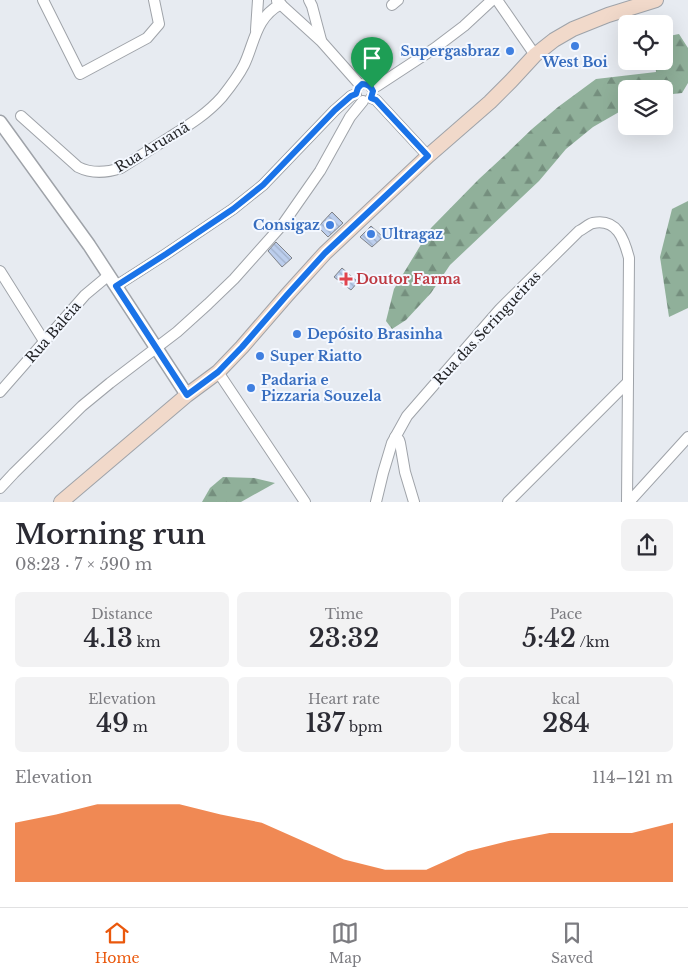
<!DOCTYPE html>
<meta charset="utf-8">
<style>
:root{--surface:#fff;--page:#f2f2f3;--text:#2b2b33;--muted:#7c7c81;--line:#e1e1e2;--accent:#ea580c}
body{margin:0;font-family:"Libre Baskerville",serif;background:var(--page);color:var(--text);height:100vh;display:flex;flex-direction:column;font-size:19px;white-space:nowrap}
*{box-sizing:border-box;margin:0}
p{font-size:16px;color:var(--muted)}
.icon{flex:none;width:28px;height:28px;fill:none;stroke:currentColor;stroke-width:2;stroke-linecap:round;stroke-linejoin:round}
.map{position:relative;height:502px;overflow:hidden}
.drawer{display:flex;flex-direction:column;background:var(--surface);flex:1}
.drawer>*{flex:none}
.fabs{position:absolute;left:618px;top:15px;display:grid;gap:10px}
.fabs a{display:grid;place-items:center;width:55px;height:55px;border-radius:8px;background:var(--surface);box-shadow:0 5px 20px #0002;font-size:25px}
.pin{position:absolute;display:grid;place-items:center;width:42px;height:42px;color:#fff;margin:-51px -21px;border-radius:50% 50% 50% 0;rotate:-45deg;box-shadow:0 0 5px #0007}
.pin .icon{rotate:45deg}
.round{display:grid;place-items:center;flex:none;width:52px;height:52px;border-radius:8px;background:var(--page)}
.overview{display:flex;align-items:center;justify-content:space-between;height:85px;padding:0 15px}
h1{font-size:28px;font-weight:600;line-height:38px}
.metrics{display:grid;grid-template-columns:repeat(3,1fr);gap:8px;height:85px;padding:5px 15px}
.metrics div{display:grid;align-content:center;border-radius:8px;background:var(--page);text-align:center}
.metrics b{font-size:25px;font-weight:600}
.metrics small{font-size:14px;font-weight:400}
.metrics p{font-size:14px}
.chart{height:140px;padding:10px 15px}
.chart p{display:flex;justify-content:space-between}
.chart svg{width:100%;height:90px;margin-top:5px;fill:var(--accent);opacity:.7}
.dock{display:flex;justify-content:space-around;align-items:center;height:70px;border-top:1px solid var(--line);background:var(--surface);font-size:14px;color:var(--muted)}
.dock a{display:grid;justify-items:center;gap:2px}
.dock .selected{color:var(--accent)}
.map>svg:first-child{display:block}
</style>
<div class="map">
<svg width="688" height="502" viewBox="0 0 688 502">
<defs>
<pattern id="forest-firs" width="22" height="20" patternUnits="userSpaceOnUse" patternTransform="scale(1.25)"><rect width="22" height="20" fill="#90b09a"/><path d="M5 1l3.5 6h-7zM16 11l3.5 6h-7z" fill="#758f7e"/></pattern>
<pattern id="building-back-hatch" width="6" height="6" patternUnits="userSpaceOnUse" patternTransform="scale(1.25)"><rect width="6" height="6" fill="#bcceed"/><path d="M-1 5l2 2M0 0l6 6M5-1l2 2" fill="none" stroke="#a1b1cb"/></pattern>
</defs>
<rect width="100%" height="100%" fill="#e7ebf1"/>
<g fill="url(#forest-firs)">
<path d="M 679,34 L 688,48 L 688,83 L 682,93 L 664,95 L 664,89 L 626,89 L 626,108 L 593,127 L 566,149 L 539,181 L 450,265 L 431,293 L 406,320 L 392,329 L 386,321 L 394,289 L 431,228 L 479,179 L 505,155 L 532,129 L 558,107 L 596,79 L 656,72 L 655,61 L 664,61 L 664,37 Z"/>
<path d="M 688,201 L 688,308 L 669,317 L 660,257 L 672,209 Z"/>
<path d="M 223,477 L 254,478 L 275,483 L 241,502 L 202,502 L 210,488 Z"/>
</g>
<g fill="url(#building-back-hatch)" stroke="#7f8288">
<path d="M 332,212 L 343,223 L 328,237 L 318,227 Z"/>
<path d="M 371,226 L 383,237 L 372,247 L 360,237 Z"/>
<path d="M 276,242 L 292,258 L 282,267 L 268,251 Z"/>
<path d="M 342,268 L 358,282 L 351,290 L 334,277 Z"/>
</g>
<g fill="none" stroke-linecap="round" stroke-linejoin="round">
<g stroke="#9fa3a9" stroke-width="12">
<g id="minor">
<path d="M 43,0 L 80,74 L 147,38 L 159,24 L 154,0"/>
<path d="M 309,0 L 312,6 L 321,40"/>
<path d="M 497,0 L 535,55"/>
<path d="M 277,1 L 321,41 L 360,85"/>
<path d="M 392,5 L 398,0"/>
<path d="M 256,30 L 258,0"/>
<path d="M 372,88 L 377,86 L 435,48 L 464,26 L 492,0"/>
<path d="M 371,98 L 376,100 L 428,156"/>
<path d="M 21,116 L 78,167 C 92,174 106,173 121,168 C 137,158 154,147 170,137 C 189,125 207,114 222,97 C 230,87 238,77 244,65 C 255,42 255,18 281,4"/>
<path d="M 0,271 L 44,341"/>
<path d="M 116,286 L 166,254 L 233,209 L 263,185 L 335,110 L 351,96 L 356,94"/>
<path d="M 218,372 L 305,502"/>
<path d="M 0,392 L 85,295 L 109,275"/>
<path d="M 395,437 L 399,440 L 400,443 L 405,472 L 414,502"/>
<path d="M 0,488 L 14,473 L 82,406 L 110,383 L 177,332 L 208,304 L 234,279 L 283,224 L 320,171 L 350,117 L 363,101"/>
<path d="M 376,502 L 383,473 L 392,443 L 407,416 L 500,309 L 579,231 C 584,229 588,224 593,223 C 617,218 624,239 629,258 L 627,502"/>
<path d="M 508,502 L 628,382"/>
<path d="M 629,502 L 688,437"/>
</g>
</g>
<g stroke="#9fa3a9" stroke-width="15">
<path id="tertiary" d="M 0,122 L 89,245 L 187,395"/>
</g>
<g stroke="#9fa3a9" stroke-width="16">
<path id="secondary" d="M 61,502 L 187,395 L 218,372 L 242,347 L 287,295 L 325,253 L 428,156 L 490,102 L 511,81 L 535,55 L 554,40 L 573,29 L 608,15 L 656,0"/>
</g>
<use href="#minor" stroke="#fff" stroke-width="10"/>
<use href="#tertiary" stroke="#fff" stroke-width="12"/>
<use href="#secondary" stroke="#f1d9ca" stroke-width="14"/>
</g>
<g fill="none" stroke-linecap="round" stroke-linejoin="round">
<g stroke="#fff" stroke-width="10">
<path id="route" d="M 362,84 C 368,84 371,86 373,91 L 371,98 L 376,100 L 428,156 L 325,253 L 287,295 L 242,347 L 218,372 L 187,395 L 116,286 L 166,254 L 233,209 L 263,185 L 335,110 L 351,96 L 356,94 L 358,88 Z"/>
</g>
<use href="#route" stroke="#1a73e8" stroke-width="6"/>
</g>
<g fill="#3f7fe0" stroke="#f4f8ff" stroke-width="2">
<circle cx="575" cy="46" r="5"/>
<circle cx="510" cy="51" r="5"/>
<circle cx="330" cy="225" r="5"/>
<circle cx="371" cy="234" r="5"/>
<circle cx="297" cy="334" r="5"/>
<circle cx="260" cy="356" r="5"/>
<circle cx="251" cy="388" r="5"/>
</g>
<path fill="#e0444e" stroke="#f4f8ff" stroke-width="2" d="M343.5 271.5h5v5h5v5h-5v5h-5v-5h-5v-5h5z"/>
<g text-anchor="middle" stroke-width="4" stroke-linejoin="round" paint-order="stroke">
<g font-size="14" font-weight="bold" fill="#366cbe" stroke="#f4f8ff" text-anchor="start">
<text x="500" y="56" text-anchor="end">Supergasbraz</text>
<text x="575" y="67" text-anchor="middle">West Boi</text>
<text x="320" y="230" text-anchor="end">Consigaz</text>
<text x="381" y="239">Ultragaz</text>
<text x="307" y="339">Depósito Brasinha</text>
<text x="270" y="361">Super Riatto</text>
<text x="261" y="385">Padaria e<tspan x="261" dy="16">Pizzaria Souzela</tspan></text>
</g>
<g font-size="14" fill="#242528" stroke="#f4f8ff">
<text transform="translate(152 147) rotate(-31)" y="5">Rua Aruanã</text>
<text transform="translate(487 328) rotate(-47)" y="5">Rua das Seringueiras</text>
<text transform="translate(53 332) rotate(-49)" y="5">Rua Baleia</text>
</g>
<g font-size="14" font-weight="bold" fill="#be3a42" stroke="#f4f8ff" text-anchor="start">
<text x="356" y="284">Doutor Farma</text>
</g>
</g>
</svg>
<div class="fabs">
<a><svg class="icon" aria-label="locate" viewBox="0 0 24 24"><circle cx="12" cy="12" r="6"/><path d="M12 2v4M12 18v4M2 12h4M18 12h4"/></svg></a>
<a><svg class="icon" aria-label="layers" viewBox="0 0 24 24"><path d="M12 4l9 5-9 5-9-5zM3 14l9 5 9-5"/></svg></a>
</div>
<div class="pin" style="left:372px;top:88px;background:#1e9e55"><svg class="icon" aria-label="arrive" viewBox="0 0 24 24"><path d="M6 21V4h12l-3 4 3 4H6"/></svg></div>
</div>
<section class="drawer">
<div class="overview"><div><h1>Morning run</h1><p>08:23 · 7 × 590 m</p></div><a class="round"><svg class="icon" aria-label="share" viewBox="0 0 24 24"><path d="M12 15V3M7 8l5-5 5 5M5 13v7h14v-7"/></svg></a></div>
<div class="metrics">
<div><p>Distance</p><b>4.13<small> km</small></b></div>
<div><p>Time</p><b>23:32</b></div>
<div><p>Pace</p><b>5:42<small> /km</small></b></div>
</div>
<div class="metrics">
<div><p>Elevation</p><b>49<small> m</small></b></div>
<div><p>Heart rate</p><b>137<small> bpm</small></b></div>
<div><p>kcal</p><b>284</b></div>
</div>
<div class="chart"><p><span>Elevation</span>114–121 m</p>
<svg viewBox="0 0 160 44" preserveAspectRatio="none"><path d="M0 44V15L10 11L20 6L30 6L40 6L50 11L60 15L70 24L80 33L90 38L100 38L110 29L120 24L130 20L140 20L150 20L160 15V44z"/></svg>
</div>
</section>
<nav class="dock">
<a class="selected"><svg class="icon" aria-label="home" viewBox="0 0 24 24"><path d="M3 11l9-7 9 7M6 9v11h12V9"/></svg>Home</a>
<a><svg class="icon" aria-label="map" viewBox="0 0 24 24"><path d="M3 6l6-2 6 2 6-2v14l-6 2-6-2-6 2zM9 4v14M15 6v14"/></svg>Map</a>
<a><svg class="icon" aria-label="saved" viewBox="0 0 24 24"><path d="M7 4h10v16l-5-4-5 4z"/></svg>Saved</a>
</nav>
